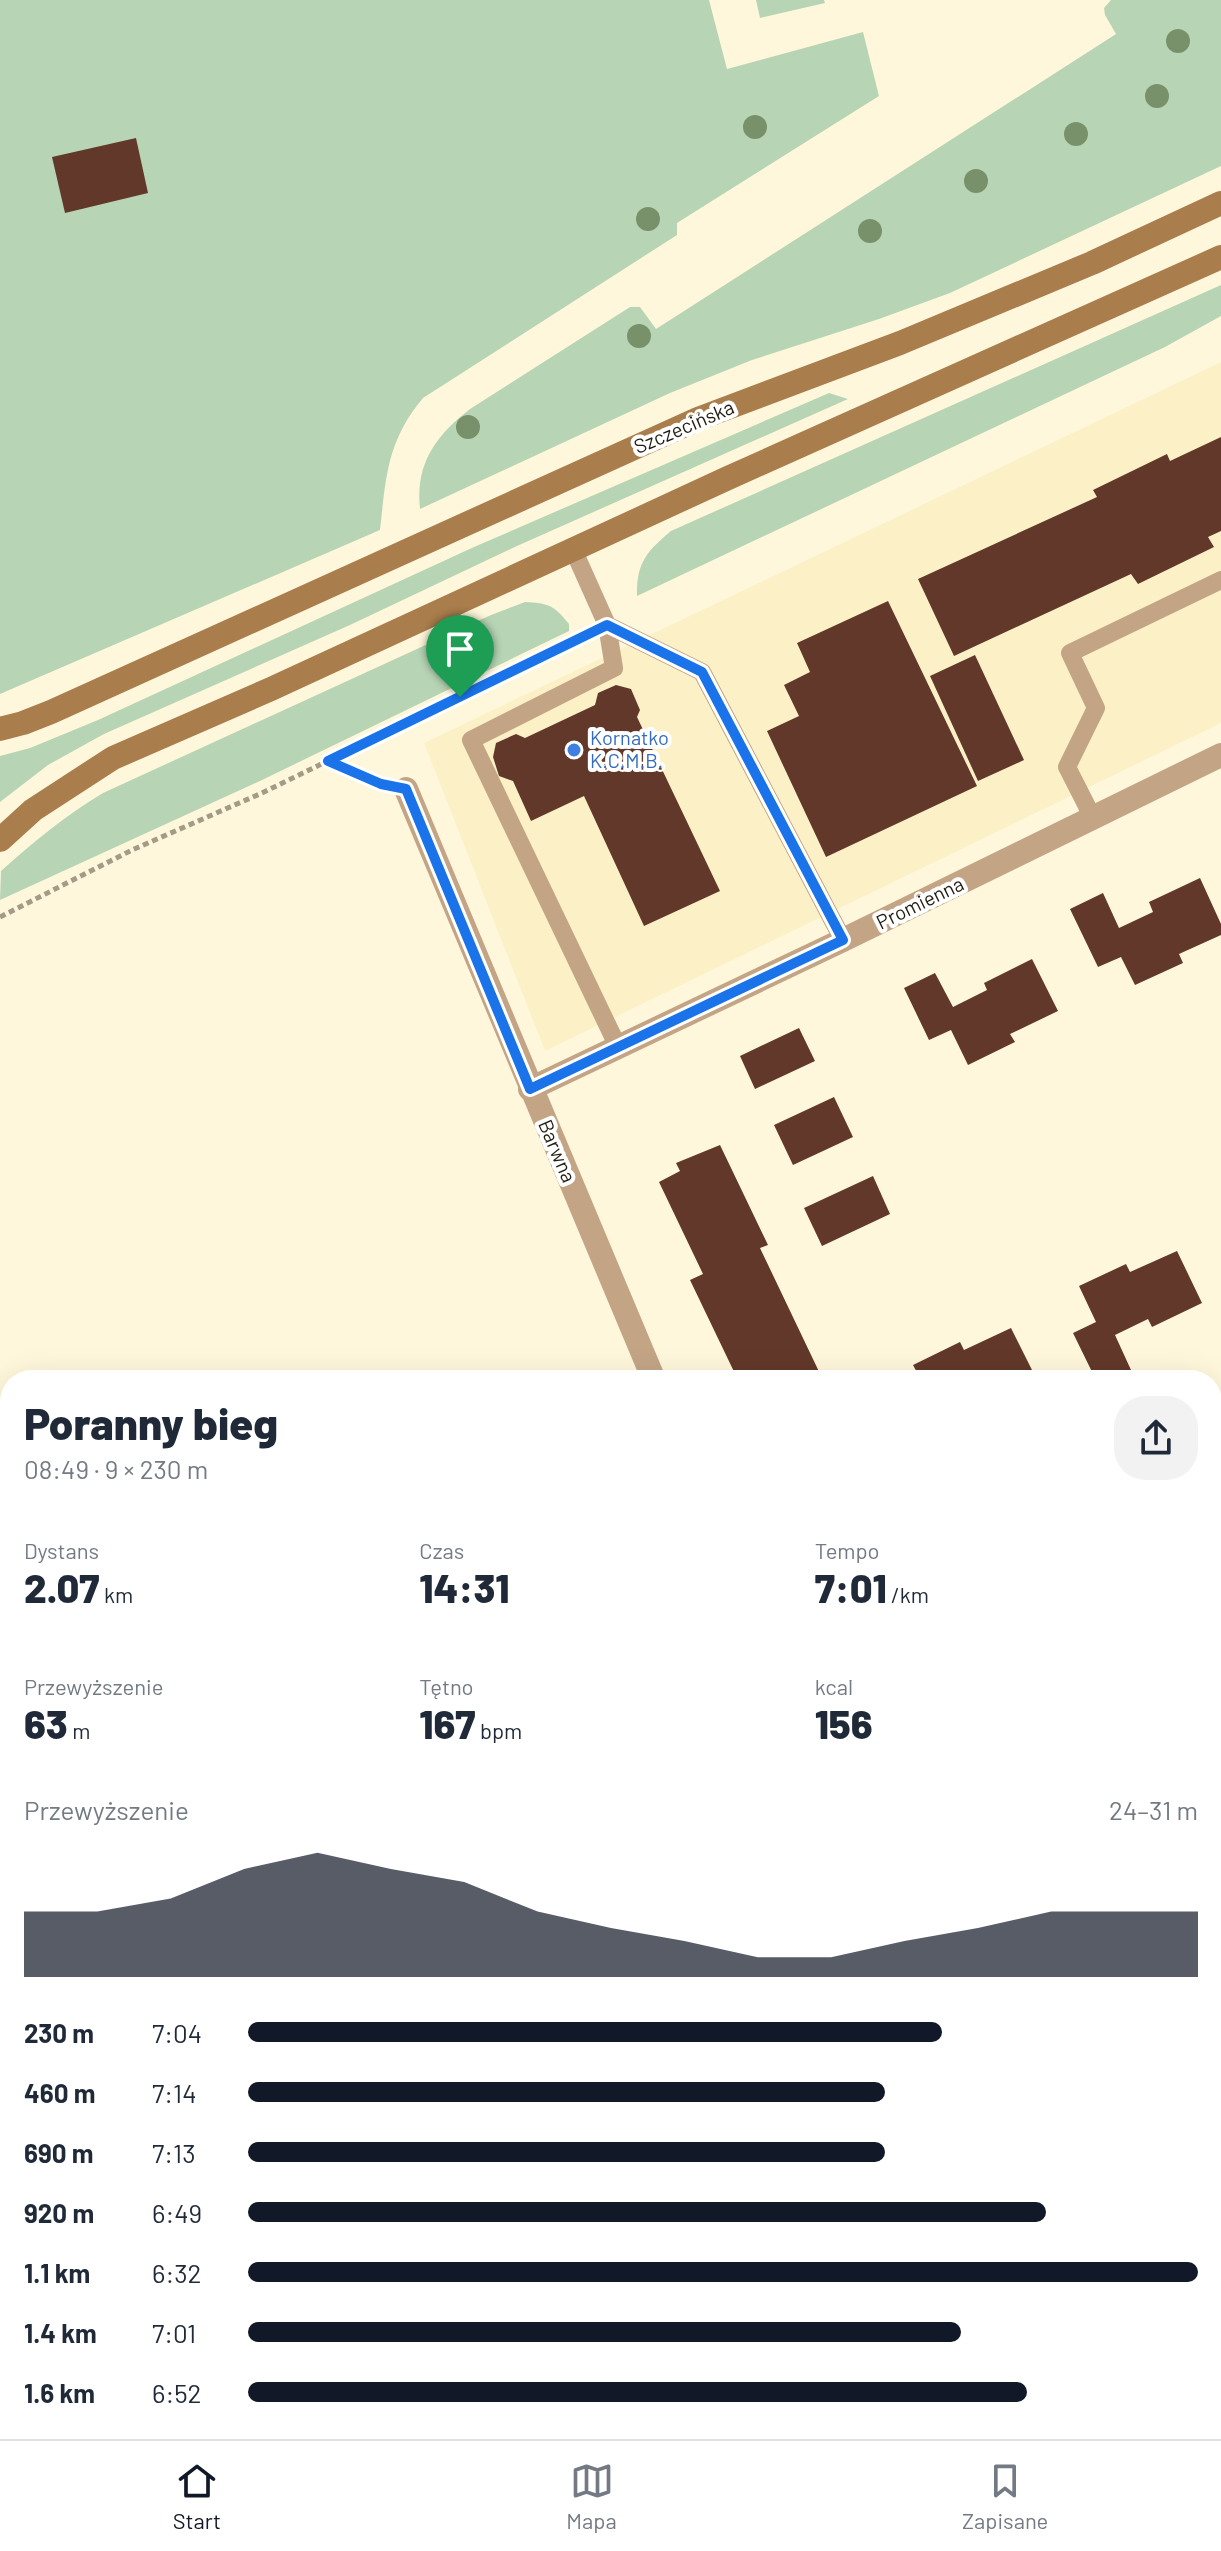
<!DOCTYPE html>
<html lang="pl">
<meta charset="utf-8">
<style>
:root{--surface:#fff;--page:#f2f2f3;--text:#1f2937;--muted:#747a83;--line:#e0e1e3;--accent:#111827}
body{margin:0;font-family:Barlow,sans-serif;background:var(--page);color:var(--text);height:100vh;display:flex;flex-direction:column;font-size:30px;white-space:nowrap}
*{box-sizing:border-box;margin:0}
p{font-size:26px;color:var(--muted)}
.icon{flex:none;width:44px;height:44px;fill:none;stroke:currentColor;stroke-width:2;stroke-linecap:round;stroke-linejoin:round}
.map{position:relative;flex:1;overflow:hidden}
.panel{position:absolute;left:0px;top:1370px;width:1222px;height:1070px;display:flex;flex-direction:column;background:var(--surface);border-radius:32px 32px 0 0;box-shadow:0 8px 32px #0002}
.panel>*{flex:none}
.pin{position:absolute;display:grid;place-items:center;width:68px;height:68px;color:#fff;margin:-82px -34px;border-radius:50% 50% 50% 0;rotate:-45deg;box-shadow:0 0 8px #0007}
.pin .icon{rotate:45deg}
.round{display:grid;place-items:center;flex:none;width:84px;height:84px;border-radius:32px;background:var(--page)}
.head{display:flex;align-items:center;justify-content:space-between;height:136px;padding:0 24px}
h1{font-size:44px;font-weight:800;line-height:60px}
.stats{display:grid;grid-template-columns:repeat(3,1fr);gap:12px;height:136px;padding:8px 24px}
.stats div{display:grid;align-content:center}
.stats b{font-size:40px;font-weight:800}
.stats small{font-size:22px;font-weight:400}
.stats p{font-size:22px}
.chart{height:224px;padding:16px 24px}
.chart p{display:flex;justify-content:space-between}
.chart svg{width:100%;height:144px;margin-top:8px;fill:var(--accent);opacity:.7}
ul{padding:0 24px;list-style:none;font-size:26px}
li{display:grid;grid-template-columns:128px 96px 1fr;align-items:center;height:60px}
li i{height:20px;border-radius:10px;background:var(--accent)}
.tab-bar{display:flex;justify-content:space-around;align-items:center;height:112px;border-top:2px solid var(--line);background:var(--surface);font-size:22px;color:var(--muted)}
.tab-bar a{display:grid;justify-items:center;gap:4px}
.tab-bar .current{color:var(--accent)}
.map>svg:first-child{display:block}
</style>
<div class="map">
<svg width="1221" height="2439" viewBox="0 0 1221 2439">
<rect width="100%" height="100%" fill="#fff7db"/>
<path fill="#fcf1c6" d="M 1221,362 L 1221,723 L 545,1051 L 424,743 Z"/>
<g fill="#b7d5b5">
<path d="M 0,0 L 709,0 L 727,69 L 863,32 L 879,96 L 677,223 L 677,235 L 423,398 C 387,441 386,477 380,530 L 0,694 Z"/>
<path d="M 756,0 L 824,0 L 825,3 L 760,18 Z"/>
<path d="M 1111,0 L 1221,0 L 1221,166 L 950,293 L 879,319 L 752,360 L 670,393 L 420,509 C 415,464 436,435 470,409 L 630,307 L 640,307 L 656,329 L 1116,34 L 1105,15 L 1104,8 Z"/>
<path d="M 1221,285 L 1221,316 L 1165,347 L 637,596 C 636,563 647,551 671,531 Z"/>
<path d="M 829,393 L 848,399 L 517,546 L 350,625 L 104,734 L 48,765 L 0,802 L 0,756 L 30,748 L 98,720 L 474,547 Z"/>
<path d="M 525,602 C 548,603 554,605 569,624 L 569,631 L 260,781 L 0,900 L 1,871 C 33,842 66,815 103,793 L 491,615 Z"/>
</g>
<g fill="#62382a">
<path d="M 136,138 L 148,193 L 65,213 L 52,157 Z"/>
<path d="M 1221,437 L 1221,531 L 1208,537 L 1214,547 L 1138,584 L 1131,574 L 954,656 L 918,579 L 1097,497 L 1093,490 L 1167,454 L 1170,461 Z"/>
<path d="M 888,601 L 977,786 L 826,857 L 767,731 L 799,716 L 784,685 L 810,672 L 797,643 Z"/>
<path d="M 975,655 L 1024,760 L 978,781 L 930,676 Z"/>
<path d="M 616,685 L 631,689 L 640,710 L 637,717 L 720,891 L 644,926 L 584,796 L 531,821 L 513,781 L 499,776 L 493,757 L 496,743 L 516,734 L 525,738 L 595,705 L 598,693 Z"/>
<path d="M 1200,878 L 1221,924 L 1221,935 L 1179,954 L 1183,963 L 1135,985 L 1121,957 L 1098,967 L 1070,909 L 1103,893 L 1119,928 L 1153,912 L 1149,902 Z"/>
<path d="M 1032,959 L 1058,1011 L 1010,1034 L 1015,1042 L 968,1065 L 951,1030 L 929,1040 L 904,988 L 935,973 L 953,1007 L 987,990 L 984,983 Z"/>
<path d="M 799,1028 L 815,1061 L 755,1089 L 740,1056 Z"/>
<path d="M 834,1097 L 853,1137 L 793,1165 L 774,1125 Z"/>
<path d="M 720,1145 L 768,1245 L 760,1248 L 823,1380 L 738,1380 L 690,1280 L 703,1274 L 659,1182 L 680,1171 L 676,1163 Z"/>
<path d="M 873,1176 L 890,1214 L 822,1246 L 804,1208 Z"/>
<path d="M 1177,1251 L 1202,1303 L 1152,1327 L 1148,1319 L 1115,1335 L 1131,1370 L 1110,1380 L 1096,1380 L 1073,1333 L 1096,1322 L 1079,1286 L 1126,1264 L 1130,1272 Z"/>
<path d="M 1011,1328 L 1037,1380 L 921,1380 L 913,1365 L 960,1342 L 964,1350 Z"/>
<path d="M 1221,1478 L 1221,1515 L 1212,1496 L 1212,1482 Z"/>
<path d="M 1221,1799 L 1221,1939 L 1212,1942 L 1212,1802 Z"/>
<path d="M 1212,2025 L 1221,2059 L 1221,2076 L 1212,2078 Z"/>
<path d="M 1221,2215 L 1221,2299 L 1212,2302 L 1212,2218 Z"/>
<path d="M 680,2430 L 746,2430 L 746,2431 L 716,2439 L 682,2439 Z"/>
</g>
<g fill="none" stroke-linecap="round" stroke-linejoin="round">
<g stroke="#a29c86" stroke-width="5" stroke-dasharray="6 4" stroke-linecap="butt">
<path d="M 329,761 L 374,781"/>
<path d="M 0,917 L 132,850 L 262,793 L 579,638"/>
</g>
<g stroke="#c3a586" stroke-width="18">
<path d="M 573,549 L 607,625 L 702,672 L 843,940"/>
<path d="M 607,625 L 614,668 L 471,740 L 618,1047"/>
<path d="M 1093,818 L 1067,767 L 1096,708 L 1070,653 L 1221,580"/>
<path d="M 10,1788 L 2,2128 L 10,2268"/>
<path d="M 38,2430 L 40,2439"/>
</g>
<g stroke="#c3a586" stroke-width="24">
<path d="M 406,789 L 654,1380"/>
<path d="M 530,1089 L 843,940 L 1221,755"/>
<path d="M 1212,1411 L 1221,1406"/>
<path d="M 1212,2124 L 1221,2121"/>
<path d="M 602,2430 L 604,2439"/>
</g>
<g stroke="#a97d4c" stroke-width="24">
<path d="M 0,729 L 23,723 L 51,712 L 698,419 L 900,343 L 1092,263 L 1221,203"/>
<path d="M 0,840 L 33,810 L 113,758 L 271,689 L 728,478 L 1221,257"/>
</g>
</g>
<g fill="#78916a">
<circle cx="1178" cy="41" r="12"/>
<circle cx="1157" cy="96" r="12"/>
<circle cx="755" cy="127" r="12"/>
<circle cx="1076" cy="134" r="12"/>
<circle cx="976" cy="181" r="12"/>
<circle cx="648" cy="219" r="12"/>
<circle cx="870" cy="231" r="12"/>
<circle cx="639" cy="336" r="12"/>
<circle cx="468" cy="427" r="12"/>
</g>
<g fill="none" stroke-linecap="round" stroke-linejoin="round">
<g stroke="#fff" stroke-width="16">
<path id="route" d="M 607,625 L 702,672 L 843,940 L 530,1089 L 406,789 L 381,784 L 328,761 Z"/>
</g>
<use href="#route" stroke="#1a73e8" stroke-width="10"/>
</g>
<circle fill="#3f7fe0" stroke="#fff" stroke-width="3" cx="574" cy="750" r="8"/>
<g text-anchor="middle" stroke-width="8" stroke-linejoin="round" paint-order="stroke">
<g font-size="20" fill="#201c10" stroke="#fff">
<text transform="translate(684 427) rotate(-23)" y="7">Szczecińska</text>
<text transform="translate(920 903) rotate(-26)" y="7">Promienna</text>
<text transform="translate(557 1151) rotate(67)" y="7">Barwna</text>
</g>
<g font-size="20" fill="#366cbe" stroke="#fff" text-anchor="start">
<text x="590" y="745">Kornatko<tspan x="590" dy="23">K.C.M.B.</tspan></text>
</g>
</g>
</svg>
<div class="pin" style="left:460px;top:697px;background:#1e9e55"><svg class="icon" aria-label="arrive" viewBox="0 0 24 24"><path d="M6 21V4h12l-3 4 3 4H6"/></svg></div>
<section class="panel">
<div class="head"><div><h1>Poranny bieg</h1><p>08:49 · 9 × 230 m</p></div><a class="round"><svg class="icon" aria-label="share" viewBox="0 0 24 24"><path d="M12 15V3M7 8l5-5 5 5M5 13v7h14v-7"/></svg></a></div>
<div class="stats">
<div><p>Dystans</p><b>2.07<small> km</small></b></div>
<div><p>Czas</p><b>14:31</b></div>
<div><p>Tempo</p><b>7:01<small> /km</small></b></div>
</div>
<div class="stats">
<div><p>Przewyższenie</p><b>63<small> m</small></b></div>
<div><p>Tętno</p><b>167<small> bpm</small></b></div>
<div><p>kcal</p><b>156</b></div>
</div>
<div class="chart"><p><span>Przewyższenie</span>24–31 m</p>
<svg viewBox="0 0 160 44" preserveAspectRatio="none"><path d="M0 44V24L10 24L20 20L30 11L40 6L50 11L60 15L70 24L80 29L90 33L100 38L110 38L120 33L130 29L140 24L150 24L160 24V44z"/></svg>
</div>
<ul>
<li><b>230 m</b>7:04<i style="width:73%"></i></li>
<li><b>460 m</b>7:14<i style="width:67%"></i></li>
<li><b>690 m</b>7:13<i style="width:67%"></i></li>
<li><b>920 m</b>6:49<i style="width:84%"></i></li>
<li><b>1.1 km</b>6:32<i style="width:100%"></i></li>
<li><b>1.4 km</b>7:01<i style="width:75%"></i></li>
<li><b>1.6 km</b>6:52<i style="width:82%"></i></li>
</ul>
</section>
</div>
<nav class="tab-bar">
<a class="current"><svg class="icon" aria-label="home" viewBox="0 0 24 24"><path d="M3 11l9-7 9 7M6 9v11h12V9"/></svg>Start</a>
<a><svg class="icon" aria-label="map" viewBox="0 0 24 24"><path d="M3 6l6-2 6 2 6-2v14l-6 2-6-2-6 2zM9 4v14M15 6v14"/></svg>Mapa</a>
<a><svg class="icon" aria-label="saved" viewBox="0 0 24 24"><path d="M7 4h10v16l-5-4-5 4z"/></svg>Zapisane</a>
</nav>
